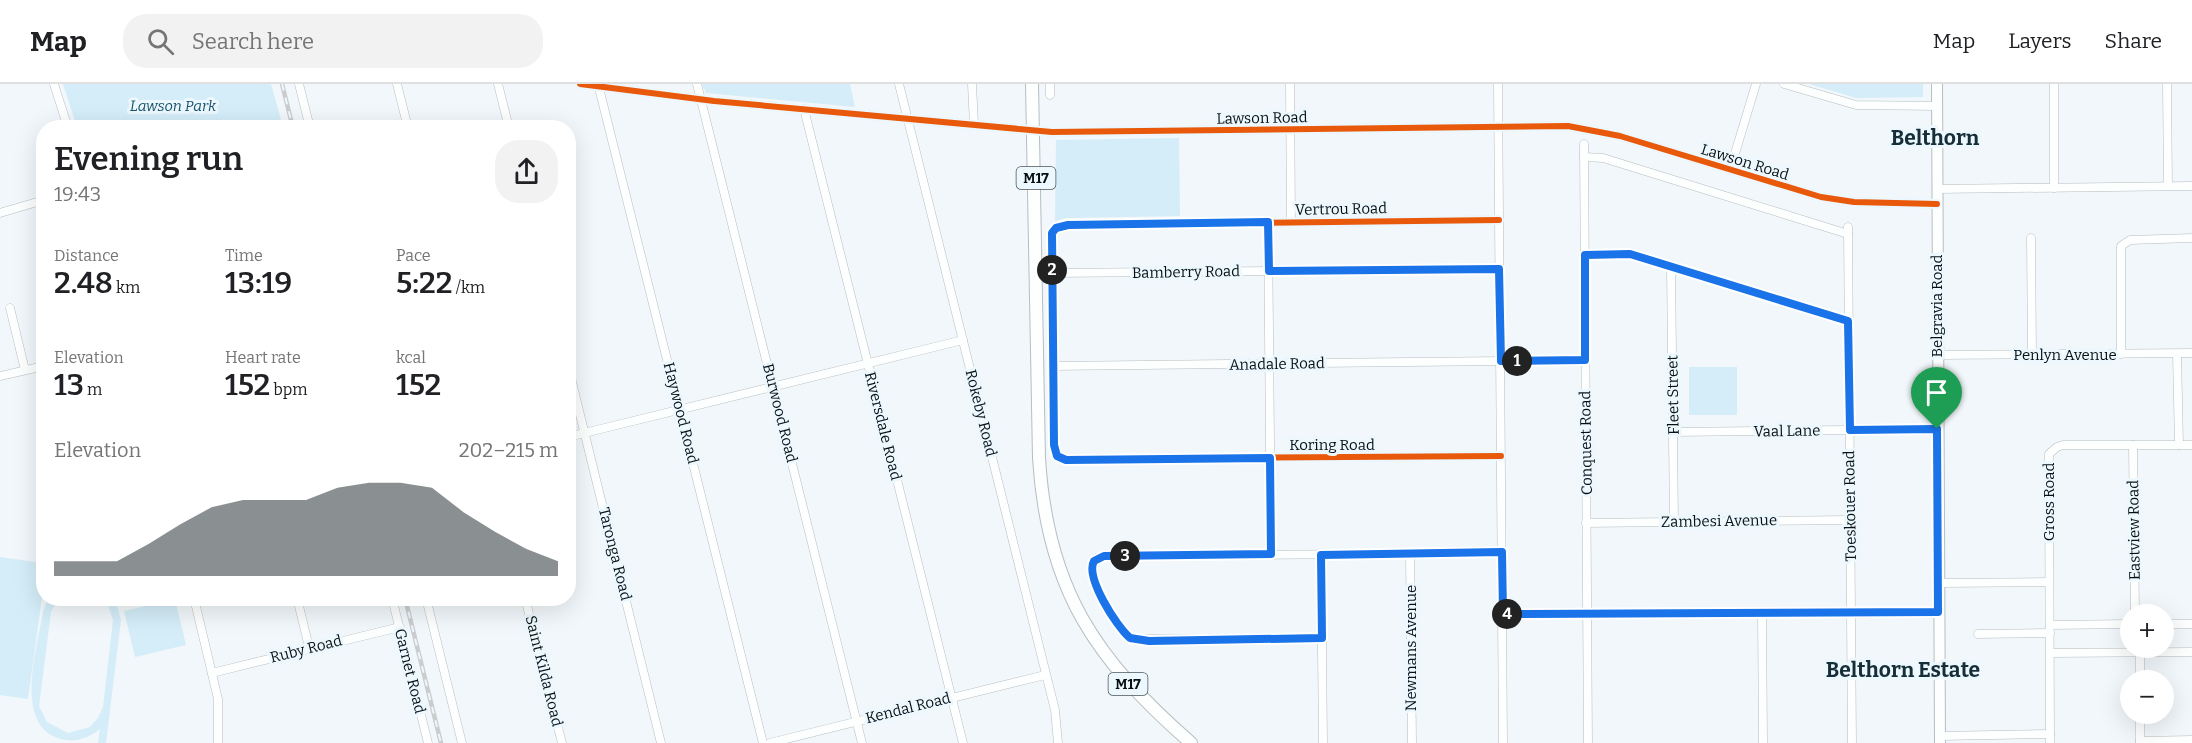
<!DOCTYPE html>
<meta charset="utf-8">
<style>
:root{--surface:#fff;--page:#f2f2f2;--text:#202124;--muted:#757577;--line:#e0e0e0;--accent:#596265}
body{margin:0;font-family:Bitter,serif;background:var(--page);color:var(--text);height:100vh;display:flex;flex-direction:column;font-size:22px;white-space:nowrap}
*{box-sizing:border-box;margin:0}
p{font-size:20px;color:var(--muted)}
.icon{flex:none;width:33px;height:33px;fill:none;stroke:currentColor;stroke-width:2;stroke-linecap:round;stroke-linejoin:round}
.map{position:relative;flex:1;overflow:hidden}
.panel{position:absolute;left:36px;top:36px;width:540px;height:486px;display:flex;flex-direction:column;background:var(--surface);border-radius:24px;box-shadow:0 6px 24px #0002}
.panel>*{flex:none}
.fabs{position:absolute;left:2120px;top:520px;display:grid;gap:12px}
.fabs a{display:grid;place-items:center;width:54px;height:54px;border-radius:50%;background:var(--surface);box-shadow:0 6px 24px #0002;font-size:30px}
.pin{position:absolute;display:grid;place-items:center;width:51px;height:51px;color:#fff;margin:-62px -26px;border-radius:50% 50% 50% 0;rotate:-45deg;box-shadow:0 0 6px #0007}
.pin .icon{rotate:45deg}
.km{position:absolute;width:30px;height:30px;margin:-15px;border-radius:50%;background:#222;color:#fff;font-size:16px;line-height:30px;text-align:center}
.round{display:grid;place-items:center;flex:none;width:63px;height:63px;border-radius:24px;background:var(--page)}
.headline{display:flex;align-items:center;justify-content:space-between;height:102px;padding:0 18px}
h1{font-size:33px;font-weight:600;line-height:45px}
.figures{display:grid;grid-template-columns:repeat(3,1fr);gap:9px;height:102px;padding:6px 18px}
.figures div{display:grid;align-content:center}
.figures b{font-size:30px;font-weight:600}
.figures small{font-size:16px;font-weight:400}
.figures p{font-size:16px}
.chart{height:168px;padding:12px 18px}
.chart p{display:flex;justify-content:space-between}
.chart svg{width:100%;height:108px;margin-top:6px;fill:var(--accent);opacity:.7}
header{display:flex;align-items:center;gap:36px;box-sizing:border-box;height:84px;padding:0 30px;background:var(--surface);border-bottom:2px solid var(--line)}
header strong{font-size:28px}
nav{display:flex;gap:33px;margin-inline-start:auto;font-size:21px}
.search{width:420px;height:54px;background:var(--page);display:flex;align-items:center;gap:15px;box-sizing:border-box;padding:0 21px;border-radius:24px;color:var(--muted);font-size:22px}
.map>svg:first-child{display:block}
</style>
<header>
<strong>Map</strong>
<div class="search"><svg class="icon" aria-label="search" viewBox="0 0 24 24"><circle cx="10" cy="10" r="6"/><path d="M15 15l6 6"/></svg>Search here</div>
<nav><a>Map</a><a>Layers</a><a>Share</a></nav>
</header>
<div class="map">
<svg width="2192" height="659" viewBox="0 0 2192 659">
<rect width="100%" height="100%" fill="#f1f7fa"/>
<g fill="#d4edf8">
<path d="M 63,0 L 271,0 L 283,43 L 77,43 Z"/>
<path d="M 702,0 L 850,0 L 855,23 L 706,9 Z"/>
<path d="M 1809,0 L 1923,0 L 1923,13 L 1856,14 Z"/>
<path d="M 1179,54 L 1180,132 L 1066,134 L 1055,137 L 1056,56 Z"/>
<rect x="1689" y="283" width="48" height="48"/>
<path d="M 0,473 L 43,479 L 43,506 L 28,615 L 0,611 Z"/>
<path d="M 48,515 L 58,515 L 51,528 L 39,622 L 47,638 L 68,649 L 90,643 L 98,634 L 103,623 L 113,536 L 106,515 L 115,515 L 121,536 L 106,659 L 98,659 L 100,645 C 89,654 75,659 61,655 C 12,642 38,562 43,527 Z"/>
<path d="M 175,515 L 186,561 L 135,573 L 124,527 Z"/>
</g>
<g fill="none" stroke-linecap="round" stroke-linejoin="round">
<g stroke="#b6bec1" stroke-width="9">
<g id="street">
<path d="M 54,0 L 68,44"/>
<path d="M 299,0 L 310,44"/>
<path d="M 397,0 L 408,44"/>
<path d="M 498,0 L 509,44"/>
<path d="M 580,0 L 714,17 L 1052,48 L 1568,42 L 1620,52 L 1821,113 L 1854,118 L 1937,120"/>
<path d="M 598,0 L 763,659"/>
<path d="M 697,0 L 862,659"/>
<path d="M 899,0 L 1055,626 L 1058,659"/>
<path d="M 972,0 L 974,41"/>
<path d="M 1050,0 L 1050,11"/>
<path d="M 1290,0 L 1291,138"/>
<path d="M 1498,0 L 1503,659"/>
<path d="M 1784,0 L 1856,21 L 1937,22"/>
<path d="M 2054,0 L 2054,104"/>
<path d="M 2167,0 L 2168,102"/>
<path d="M 804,25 L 963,659"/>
<path d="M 1584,60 L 1588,659"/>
<path d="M 1584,73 L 1603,74 L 1848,150"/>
<path d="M 1730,86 L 1756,0"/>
<path d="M 1937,105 L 2192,102"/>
<path d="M 0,129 L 44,116"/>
<path d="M 1499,136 L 1068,141 L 1054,145 L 1051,154 L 1054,361 L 1056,370 L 1060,375 L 1501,372"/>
<path d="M 1268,138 L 1271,470"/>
<path d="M 1848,143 L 1852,659"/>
<path d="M 2031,154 L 2032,271"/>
<path d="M 1585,171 L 1630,170 L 1848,237"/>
<path d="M 1671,184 L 1674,437"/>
<path d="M 1052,189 L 1499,185"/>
<path d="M 10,224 L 25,286"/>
<path d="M 2121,270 L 2121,162 L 2130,156 L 2192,154"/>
<path d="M 2177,270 L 2179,361"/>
<path d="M 1937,271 L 2192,269"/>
<path d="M 568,282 L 661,659"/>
<path d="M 1053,282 L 1585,276"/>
<path d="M 0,292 L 44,282"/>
<path d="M 1673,348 L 1937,345"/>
<path d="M 568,353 L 963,256"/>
<path d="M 2133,361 L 2135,531"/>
<path d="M 1586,439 L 1851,436"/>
<path d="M 1321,470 L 1323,659"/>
<path d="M 1410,470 L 1412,659"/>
<path d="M 1938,499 L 2049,498"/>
<path d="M 194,514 L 218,615 L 218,659"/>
<path d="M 297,514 L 309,563"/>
<path d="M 392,514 L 428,659"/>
<path d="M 426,514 L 462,659"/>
<path d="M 525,514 L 562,659"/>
<path d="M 1762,528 L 1763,659"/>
<path d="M 1503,530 L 1938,528"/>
<path d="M 2163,540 L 2192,540"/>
<path d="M 2050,541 L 2130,540"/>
<path d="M 1978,550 L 2050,549"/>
<path d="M 1322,554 L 1133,555 C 1118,547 1089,497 1092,480 L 1096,474 L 1104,472 L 1502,469"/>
<path d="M 2050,569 L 2192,568"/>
<path d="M 212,589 L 400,543"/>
<path d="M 2140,597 L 2140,568"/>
<path d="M 2140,630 L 2140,659"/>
<path d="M 1939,652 L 2050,650"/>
<path d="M 2140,657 L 2192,656"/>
<path d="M 770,659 L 1045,591"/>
<path d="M 2050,659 L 2049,370 L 2057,363 L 2063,361 L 2192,361"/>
</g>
</g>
<g stroke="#b6bec1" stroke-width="12">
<path id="secondary" d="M 1937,0 L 1940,659"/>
</g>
<g stroke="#b6bec1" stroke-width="14">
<path id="primary" d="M 1032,0 L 1039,374 C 1047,505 1095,575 1191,659"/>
</g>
<use href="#street" stroke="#fdfefe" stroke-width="8"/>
<use href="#secondary" stroke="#fdfefe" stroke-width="10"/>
<use href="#primary" stroke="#fdfefe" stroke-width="12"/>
<g stroke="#cacccd" stroke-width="4.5">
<g id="rail">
<path d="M 282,0 L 293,44"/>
<path d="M 405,514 L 441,659"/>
</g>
</g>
<use href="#rail" stroke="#edf8fe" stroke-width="2" stroke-dasharray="7" stroke-linecap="butt"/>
<g stroke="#edf8fe" stroke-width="10">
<g id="cycleway">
<path d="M 580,0 L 714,17 L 1052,48 L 1568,42 L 1620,52 L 1821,113 L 1854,118 L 1937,120"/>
<path d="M 1499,136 L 1068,141 L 1054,145 L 1051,154 L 1054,361 L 1056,370 L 1060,375 L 1501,372"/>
</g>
</g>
<use href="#cycleway" stroke="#e8590c" stroke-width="6"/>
</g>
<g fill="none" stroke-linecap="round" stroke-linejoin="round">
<g stroke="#fff" stroke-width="12">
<path id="route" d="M 1268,138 L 1269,187 L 1499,185 L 1501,277 L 1585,276 L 1585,171 L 1630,170 L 1848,237 L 1850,346 L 1937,345 L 1938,528 L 1503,530 L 1502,468 L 1321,471 L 1322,554 L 1149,557 L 1130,554 C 1116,542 1085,493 1094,477 L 1104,472 L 1271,470 L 1270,374 L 1066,376 L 1057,372 L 1054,361 L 1052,149 L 1056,144 L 1068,141 Z"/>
</g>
<use href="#route" stroke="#1a73e8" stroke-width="8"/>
</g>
<g text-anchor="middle" stroke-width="6" stroke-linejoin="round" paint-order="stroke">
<g fill="#edf8fe" stroke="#4c565b" stroke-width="1.5">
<rect x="1016.5" y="83" width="39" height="22" rx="4.5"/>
<rect x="1108.5" y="589" width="39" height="22" rx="4.5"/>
</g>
<g font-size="14" font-weight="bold" fill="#071115">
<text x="1036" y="99">M17</text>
<text x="1128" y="605">M17</text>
</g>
<g font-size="15" font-style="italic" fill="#18556e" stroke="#edf8fe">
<text x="173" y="27">Lawson Park</text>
</g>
<g font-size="15" fill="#071115" stroke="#edf8fe">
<text transform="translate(1262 34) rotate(-1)" y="5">Lawson Road</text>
<text transform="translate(1745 78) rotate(17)" y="5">Lawson Road</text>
<text transform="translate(1341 125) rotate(-1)" y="5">Vertrou Road</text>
<text transform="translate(1186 188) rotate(-1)" y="5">Bamberry Road</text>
<text transform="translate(1937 222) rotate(-90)" y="5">Belgravia Road</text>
<text x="2065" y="276">Penlyn Avenue</text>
<text transform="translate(1277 280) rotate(-1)" y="5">Anadale Road</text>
<text transform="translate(1673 311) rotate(-91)" y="5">Fleet Street</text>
<text transform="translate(681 329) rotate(76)" y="5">Haywood Road</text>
<text transform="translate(780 329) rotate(76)" y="5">Burwood Road</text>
<text transform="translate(981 329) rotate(76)" y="5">Rokeby Road</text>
<text transform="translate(883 342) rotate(76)" y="5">Riversdale Road</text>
<text transform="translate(1787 347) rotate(-1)" y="5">Vaal Lane</text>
<text transform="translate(1586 359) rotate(-91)" y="5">Conquest Road</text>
<text x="1332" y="366">Koring Road</text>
<text transform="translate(2049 418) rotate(-90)" y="5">Gross Road</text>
<text transform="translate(1850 422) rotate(-91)" y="5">Toeskouer Road</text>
<text transform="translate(1719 437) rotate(-1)" y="5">Zambesi Avenue</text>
<text transform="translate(2134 446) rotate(-91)" y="5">Eastview Road</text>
<text transform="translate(615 470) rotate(76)" y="5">Taronga Road</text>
<text transform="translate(1411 564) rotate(-90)" y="5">Newmans Avenue</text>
<text transform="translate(306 565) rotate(-14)" y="5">Ruby Road</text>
<text transform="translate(410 587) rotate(76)" y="5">Garnet Road</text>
<text transform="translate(544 587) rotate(76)" y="5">Saint Kilda Road</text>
<text transform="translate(908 624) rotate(-14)" y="5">Kendal Road</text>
</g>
<g font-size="21" font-weight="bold" fill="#162e38" stroke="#edf8fe">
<text x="1935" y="61">Belthorn</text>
<text x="1903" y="593">Belthorn Estate</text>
</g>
</g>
</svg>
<div class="fabs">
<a>+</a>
<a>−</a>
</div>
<div class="pin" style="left:1937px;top:345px;background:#1e9e55"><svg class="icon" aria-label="arrive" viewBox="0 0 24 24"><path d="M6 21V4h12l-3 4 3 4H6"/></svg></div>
<b class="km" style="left:1517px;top:277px">1</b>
<b class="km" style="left:1052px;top:186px">2</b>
<b class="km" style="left:1125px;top:472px">3</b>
<b class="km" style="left:1507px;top:530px">4</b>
<section class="panel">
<div class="headline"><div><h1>Evening run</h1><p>19:43</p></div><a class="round"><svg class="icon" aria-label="share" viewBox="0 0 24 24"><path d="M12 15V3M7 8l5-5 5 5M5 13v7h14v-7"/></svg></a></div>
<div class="figures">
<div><p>Distance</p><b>2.48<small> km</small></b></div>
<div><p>Time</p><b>13:19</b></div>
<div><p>Pace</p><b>5:22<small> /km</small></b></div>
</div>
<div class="figures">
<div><p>Elevation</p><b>13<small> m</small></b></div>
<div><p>Heart rate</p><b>152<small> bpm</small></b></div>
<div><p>kcal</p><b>152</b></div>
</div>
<div class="chart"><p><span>Elevation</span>202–215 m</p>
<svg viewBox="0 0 160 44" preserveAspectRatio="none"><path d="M0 44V38L10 38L20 38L30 31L40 23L50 16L60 13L70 13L80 13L90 8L100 6L110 6L120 8L130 18L140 26L150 33L160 38V44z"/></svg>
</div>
</section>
</div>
